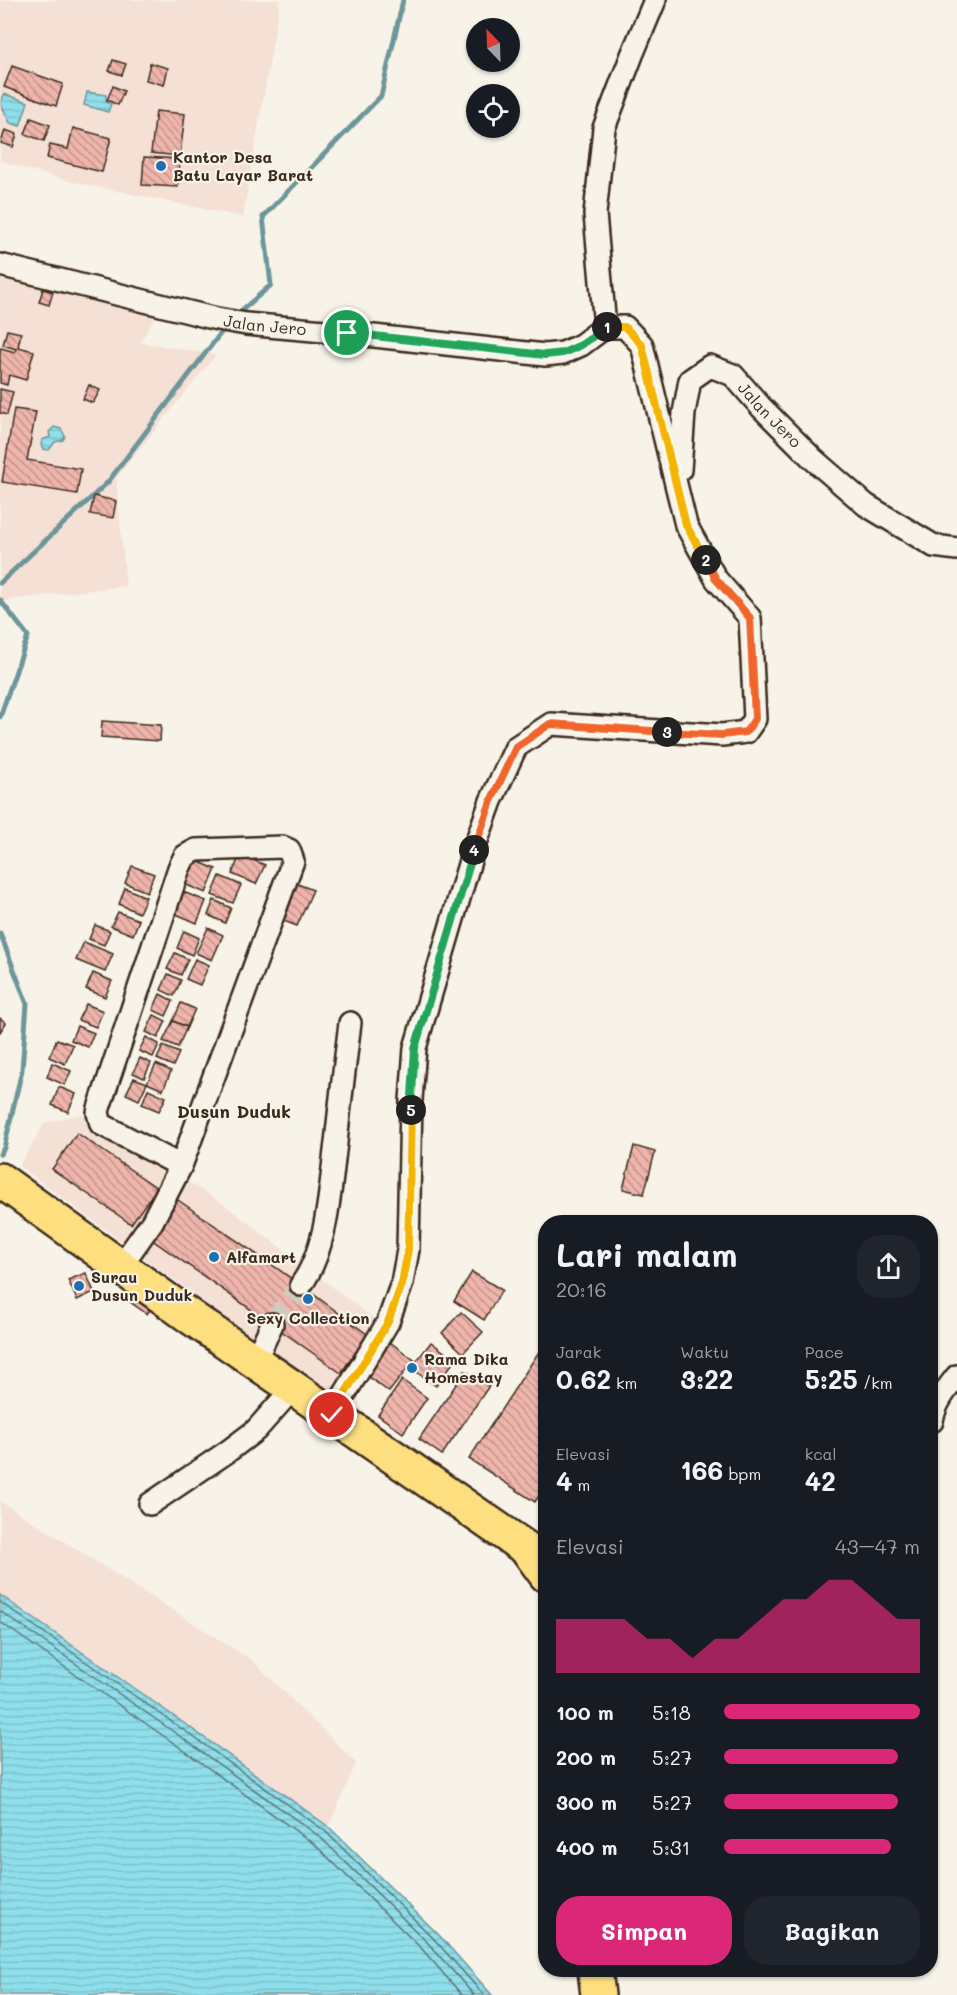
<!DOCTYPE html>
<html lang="id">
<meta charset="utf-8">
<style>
:root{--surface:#171b24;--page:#20242c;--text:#f1f3f6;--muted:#9ea1a6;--accent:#db2777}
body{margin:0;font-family:Mali,sans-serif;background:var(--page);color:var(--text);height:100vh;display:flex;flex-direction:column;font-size:22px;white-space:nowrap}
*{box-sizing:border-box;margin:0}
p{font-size:20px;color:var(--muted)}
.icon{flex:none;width:33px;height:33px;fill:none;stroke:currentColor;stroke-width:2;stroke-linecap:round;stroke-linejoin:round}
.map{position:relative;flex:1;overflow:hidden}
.side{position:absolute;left:538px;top:1215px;width:400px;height:762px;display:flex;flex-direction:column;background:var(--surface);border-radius:24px;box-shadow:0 2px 4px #0004}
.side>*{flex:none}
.needle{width:39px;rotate:337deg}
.tools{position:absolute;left:466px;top:18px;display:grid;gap:12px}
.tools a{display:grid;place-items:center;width:54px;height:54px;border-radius:50%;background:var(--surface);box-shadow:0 2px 4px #0004;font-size:30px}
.pin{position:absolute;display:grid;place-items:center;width:51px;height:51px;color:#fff;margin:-26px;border:3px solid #fff;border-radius:50%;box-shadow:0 2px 6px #0007}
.km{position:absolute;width:30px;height:30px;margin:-15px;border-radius:50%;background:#222;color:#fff;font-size:16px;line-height:30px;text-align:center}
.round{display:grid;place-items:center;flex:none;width:63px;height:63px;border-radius:24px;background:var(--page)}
.summary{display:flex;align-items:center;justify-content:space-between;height:102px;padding:0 18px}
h1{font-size:33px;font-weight:700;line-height:45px}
.metrics{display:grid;grid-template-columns:repeat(3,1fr);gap:9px;height:102px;padding:6px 18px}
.metrics div{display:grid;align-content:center}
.metrics b{font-size:26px;font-weight:700}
.metrics small{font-size:16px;font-weight:400}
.metrics p{font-size:16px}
.chart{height:168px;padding:12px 18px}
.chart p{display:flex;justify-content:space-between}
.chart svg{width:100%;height:108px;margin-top:6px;fill:var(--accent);opacity:.7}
.cta{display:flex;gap:12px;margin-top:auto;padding:12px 18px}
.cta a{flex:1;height:69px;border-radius:24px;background:var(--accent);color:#fff;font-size:24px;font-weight:700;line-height:69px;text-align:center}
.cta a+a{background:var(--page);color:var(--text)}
ul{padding:0 18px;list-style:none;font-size:20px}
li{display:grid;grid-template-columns:96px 72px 1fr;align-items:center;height:45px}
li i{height:15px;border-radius:8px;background:var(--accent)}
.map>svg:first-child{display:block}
</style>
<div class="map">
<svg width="957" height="1995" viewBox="0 0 957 1995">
<defs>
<pattern id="water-rules" width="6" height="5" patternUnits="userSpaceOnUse" patternTransform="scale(1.5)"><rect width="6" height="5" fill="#8fdeec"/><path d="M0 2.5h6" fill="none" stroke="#7cbfca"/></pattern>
<pattern id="building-back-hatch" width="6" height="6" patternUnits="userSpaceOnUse" patternTransform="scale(1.5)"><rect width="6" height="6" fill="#efb5ac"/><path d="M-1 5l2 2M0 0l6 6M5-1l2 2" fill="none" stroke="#c3938b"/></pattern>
</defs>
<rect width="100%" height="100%" fill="#f7f3e8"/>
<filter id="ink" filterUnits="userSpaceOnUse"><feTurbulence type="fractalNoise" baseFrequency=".0167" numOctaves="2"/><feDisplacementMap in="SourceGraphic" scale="12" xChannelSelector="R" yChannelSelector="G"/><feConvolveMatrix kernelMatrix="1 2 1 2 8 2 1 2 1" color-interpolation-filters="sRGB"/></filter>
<g filter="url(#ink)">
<g fill="#f5e0d6">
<path d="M 0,0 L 280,0 L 243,217 L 68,181 L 0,161 Z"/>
<path d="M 0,258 L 167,297 L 140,342 L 216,355 L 116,478 L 126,586 L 0,601 Z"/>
<path d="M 81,1114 L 222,1203 L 382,1325 L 333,1397 L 19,1166 L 45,1123 Z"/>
<path d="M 0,1501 L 253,1661 L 356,1763 L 329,1827 L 188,1726 L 0,1595 Z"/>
</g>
<g fill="url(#water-rules)" stroke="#6d969a" stroke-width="1.5">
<path d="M 87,92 L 106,95 L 106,102 L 111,104 L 108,112 L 84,105 Z"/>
<path d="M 4,94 L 28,102 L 20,126 L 10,123 L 1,104 Z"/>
<path d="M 54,427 L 61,429 L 65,436 L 63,440 L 55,442 L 49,450 L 43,449 L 41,445 L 42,440 L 50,437 L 49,432 Z"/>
<path d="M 0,1595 L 188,1726 L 329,1827 L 438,1934 L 492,1995 L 0,1995 Z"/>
</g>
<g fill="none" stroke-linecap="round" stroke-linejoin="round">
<g stroke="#5d7270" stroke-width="1.5">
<path d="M 0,1602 L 185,1731 L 325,1831 L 433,1938 L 484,1995"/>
<path d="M 0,1611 L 181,1737 L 320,1837 L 428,1943 L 474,1995"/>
<path d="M 0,1622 L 175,1744 L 314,1844 L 422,1949 L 462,1995"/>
</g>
<g stroke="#6d969a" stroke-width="5">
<path d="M 234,317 L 271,285 L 263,217 L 381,96 L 403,0"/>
<path d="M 0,583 L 108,482 L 226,326"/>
<path d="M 0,600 L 28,636 L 0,717"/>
<path d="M 0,933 L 27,1004 L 22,1070 L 4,1148 L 0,1154"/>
</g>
</g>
<g fill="url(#building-back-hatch)" stroke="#3b2a1e" stroke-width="1.5">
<path d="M 113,60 L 126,64 L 122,75 L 109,71 Z"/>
<path d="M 150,63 L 168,68 L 164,85 L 146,80 Z"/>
<path d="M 12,66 L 63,84 L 56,106 L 4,87 Z"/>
<path d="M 113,86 L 124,91 L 118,105 L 107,100 Z"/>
<path d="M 156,111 L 185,114 L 180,156 L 151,153 Z"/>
<path d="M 31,118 L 50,125 L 44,141 L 25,134 Z"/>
<path d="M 73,128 L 111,138 L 102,172 L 47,158 L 50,145 L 68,149 Z"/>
<path d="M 5,130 L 17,134 L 13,147 L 1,143 Z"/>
<path d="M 144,157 L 180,159 L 178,187 L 142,185 Z"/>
<path d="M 43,289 L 53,292 L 49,305 L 39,302 Z"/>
<path d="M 7,330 L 21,333 L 18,347 L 34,351 L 26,380 L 9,375 L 7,385 L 0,383 L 0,352 L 1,348 L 15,352 L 16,349 L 3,345 Z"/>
<path d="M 89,385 L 100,390 L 93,403 L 83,399 Z"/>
<path d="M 0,389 L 13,392 L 7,415 L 0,413 Z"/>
<path d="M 14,409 L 36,412 L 27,460 L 81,469 L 77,494 L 2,482 Z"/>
<path d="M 94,496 L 116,501 L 113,518 L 90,514 Z"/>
<path d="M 102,721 L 161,725 L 160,741 L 101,737 Z"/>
<path d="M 240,855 L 265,865 L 256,884 L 232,874 Z"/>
<path d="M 194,860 L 216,869 L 206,893 L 184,884 Z"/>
<path d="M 132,866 L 154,874 L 147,892 L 125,883 Z"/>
<path d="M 220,876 L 241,885 L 233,903 L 212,895 Z"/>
<path d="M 295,883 L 313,890 L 297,926 L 279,919 Z"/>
<path d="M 125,888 L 146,897 L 139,913 L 119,904 Z"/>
<path d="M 183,892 L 206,901 L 197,923 L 174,913 Z"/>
<path d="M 214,900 L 231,908 L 225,923 L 208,915 Z"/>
<path d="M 118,912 L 139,920 L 133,935 L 111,926 Z"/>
<path d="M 95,925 L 110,931 L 104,945 L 89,939 Z"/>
<path d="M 208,928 L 223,935 L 212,960 L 196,953 Z"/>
<path d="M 184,931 L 199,938 L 192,955 L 177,948 Z"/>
<path d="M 84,942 L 113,954 L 105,972 L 76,960 Z"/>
<path d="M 175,953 L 188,959 L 181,975 L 167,969 Z"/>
<path d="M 195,959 L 209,965 L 200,985 L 186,979 Z"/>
<path d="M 93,973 L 112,981 L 105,997 L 86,989 Z"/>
<path d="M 168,974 L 181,980 L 174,996 L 161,990 Z"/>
<path d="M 160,994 L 173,1001 L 166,1016 L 153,1010 Z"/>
<path d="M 181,1003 L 195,1009 L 187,1027 L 173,1021 Z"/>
<path d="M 86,1004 L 103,1011 L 96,1027 L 78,1020 Z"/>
<path d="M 154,1015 L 166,1021 L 158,1038 L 146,1032 Z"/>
<path d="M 0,1018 L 6,1023 L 0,1032 Z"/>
<path d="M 173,1021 L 187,1027 L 178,1047 L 163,1041 Z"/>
<path d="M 77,1026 L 94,1033 L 88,1047 L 71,1040 Z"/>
<path d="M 146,1037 L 159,1044 L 153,1057 L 139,1051 Z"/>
<path d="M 57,1039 L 73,1045 L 65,1064 L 49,1057 Z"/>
<path d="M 163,1046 L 179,1053 L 173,1066 L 157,1059 Z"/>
<path d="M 140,1058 L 151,1063 L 144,1078 L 133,1073 Z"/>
<path d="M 52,1063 L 71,1071 L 65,1085 L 47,1077 Z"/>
<path d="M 156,1064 L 171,1071 L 163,1090 L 147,1083 Z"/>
<path d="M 134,1078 L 147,1083 L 139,1100 L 126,1094 Z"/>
<path d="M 59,1087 L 76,1094 L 68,1112 L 52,1105 Z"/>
<path d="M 148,1089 L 166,1097 L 159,1111 L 142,1104 Z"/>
<path d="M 77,1133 L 157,1188 L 131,1224 L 52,1169 Z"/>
<path d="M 634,1146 L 655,1152 L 644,1194 L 623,1189 Z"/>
<path d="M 178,1200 L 301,1285 L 368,1335 L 341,1373 L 151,1239 Z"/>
<path d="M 472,1272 L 502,1290 L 484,1320 L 454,1301 Z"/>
<path d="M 86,1273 L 94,1292 L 77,1300 L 68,1280 Z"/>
<path d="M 136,1293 L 154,1304 L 147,1314 L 130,1302 Z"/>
<path d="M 461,1312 L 483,1332 L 463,1353 L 442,1333 Z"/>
<path d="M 546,1341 L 546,1485 L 535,1502 L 469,1459 Z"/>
<path d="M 390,1342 L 414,1360 L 389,1392 L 365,1374 Z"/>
<path d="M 431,1342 L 455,1360 L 436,1386 L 411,1368 Z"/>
<path d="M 465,1371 L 489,1386 L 442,1455 L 419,1439 Z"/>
<path d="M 402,1380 L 427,1398 L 403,1433 L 378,1415 Z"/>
</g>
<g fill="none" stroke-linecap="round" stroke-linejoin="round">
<path stroke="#d1cbc0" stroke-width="21" stroke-dasharray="21 10" stroke-linecap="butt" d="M 272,1324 L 301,1285"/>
<g stroke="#3b2a1e" stroke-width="26">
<g id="street">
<path id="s1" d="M 0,265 L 217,319 L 246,324 L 347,333 L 545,355 L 563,353 L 581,345 L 605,327 L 625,327 L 642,345 L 686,525 L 716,579 L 750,618 L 755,719 L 746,732 L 722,735 L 551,724 L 516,747 L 491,801 L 472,854 L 415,1048 L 411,1100 L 408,1250 L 402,1283 L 388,1322 L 332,1415"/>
<path d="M 605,327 L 595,214 L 604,128 L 632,55 L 655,0"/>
<path id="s2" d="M 680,470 L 684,413 L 690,380 L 710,366 L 733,375 L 761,407 L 813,459 L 866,505 L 934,546 L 957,549"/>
<path d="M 120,1267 L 152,1222 L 181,1166 L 293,861 L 289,850 L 282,847 L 196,850 L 185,856 L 179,868 L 99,1108 L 98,1113 L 101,1124 L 181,1166"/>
<path d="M 301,1285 C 328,1248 330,1187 336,1143 C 340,1103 345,1063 350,1023"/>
<path d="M 255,1361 L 272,1324"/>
<path d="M 932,1421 C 935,1403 946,1390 957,1376"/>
<path d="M 150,1504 L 227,1452 L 256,1430 L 294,1387"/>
</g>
</g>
<g stroke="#3b2a1e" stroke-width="38">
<g id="highway">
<path d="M 0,1180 L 192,1318 L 527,1549 L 546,1575"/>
<path d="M 595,1970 L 598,1995"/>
</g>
</g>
<use href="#street" stroke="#f7f3e8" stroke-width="21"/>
<use href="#highway" stroke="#fddf80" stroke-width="33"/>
</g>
</g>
<g fill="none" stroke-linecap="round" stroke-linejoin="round" filter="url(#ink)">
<g stroke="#fff" stroke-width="12">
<path id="split-1" d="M 347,333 L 545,355 L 563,353 L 581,345 L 607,327"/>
</g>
<g stroke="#fff" stroke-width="12">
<path id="split-2" d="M 607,327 L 625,327 L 642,345 L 686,525 L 706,560"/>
</g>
<g stroke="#fff" stroke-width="12">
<path id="split-3" d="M 667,732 L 722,735 L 746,732 L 755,719 L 750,618 L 716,579 L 706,560"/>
</g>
<g stroke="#fff" stroke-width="12">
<path id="split-4" d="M 474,850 L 491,801 L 516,747 L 550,724 L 667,732"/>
</g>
<g stroke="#fff" stroke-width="12">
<path id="split-5" d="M 411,1110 L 415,1048 L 474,850"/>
</g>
<g stroke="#fff" stroke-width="12">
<path id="split-6" d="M 332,1415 L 388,1322 L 402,1283 L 408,1250 L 411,1110"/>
</g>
<use href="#split-1" stroke="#22a559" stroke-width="8"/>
<use href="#split-2" stroke="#f5b400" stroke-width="8"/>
<use href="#split-3" stroke="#f0652b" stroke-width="8"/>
<use href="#split-4" stroke="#f0652b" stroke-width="8"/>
<use href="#split-5" stroke="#22a559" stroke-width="8"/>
<use href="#split-6" stroke="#f5b400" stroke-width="8"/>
</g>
<g fill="#1f6fb2" stroke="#f7f3e8" stroke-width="2">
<circle cx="161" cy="166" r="6"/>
<circle cx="214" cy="1257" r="6"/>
<circle cx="79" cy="1286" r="6"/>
<circle cx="308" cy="1299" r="6"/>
<circle cx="412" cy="1368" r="6"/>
</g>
<g text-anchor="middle" stroke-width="4.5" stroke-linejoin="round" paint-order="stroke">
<g font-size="16" font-weight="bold" fill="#3b2a1e" stroke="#f7f3e8" text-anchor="start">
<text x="173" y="163">Kantor Desa<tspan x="173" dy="18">Batu Layar Barat</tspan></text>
<text x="226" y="1263">Alfamart</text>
<text x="91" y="1283">Surau<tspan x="91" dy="18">Dusun Duduk</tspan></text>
<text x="308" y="1324" text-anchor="middle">Sexy Collection</text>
<text x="424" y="1365">Rama Dika<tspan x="424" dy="18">Homestay</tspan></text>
</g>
<g font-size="16" fill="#3b2a1e" stroke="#f7f3e8">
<text dy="6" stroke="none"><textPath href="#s1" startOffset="272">Jalan Jero</textPath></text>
<text dy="6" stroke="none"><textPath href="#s2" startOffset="194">Jalan Jero</textPath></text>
</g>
<g font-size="18" font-weight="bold" fill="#3b2a1e" stroke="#f7f3e8">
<text x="234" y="1118">Dusun Duduk</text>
</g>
</g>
</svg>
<div class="tools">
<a><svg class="needle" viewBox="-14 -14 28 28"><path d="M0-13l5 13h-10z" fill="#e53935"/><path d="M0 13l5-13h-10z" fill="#9ea1a6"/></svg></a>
<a><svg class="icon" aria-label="locate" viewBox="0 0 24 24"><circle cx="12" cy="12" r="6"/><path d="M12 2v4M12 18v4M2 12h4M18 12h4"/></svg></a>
</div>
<div class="pin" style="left:347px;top:333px;background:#1e9e55"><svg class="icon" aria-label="arrive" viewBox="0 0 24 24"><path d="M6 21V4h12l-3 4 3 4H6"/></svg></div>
<div class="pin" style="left:332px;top:1415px;background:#d93025"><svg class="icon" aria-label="check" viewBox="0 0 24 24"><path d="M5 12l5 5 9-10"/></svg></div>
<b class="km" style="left:607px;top:327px">1</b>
<b class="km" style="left:706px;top:560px">2</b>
<b class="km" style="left:667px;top:732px">3</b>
<b class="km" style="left:474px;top:850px">4</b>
<b class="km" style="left:411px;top:1110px">5</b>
<section class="side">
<div class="summary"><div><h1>Lari malam</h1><p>20:16</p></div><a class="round"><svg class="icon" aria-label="share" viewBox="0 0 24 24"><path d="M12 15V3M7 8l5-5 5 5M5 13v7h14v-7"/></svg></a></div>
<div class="metrics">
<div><p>Jarak</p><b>0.62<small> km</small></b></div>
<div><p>Waktu</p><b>3:22</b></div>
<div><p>Pace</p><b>5:25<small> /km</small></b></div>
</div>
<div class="metrics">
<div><p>Elevasi</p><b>4<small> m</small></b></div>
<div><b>166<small> bpm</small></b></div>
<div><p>kcal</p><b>42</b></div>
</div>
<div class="chart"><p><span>Elevasi</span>43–47 m</p>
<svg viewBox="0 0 160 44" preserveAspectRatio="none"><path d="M0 44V22L10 22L20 22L30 22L40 30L50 30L60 38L70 30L80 30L90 22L100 14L110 14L120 6L130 6L140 14L150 22L160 22V44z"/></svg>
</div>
<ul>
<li><b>100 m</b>5:18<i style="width:100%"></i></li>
<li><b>200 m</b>5:27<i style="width:89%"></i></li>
<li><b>300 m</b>5:27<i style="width:89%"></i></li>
<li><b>400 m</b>5:31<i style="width:85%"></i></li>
</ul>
<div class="cta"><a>Simpan</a><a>Bagikan</a></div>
</section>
</div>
